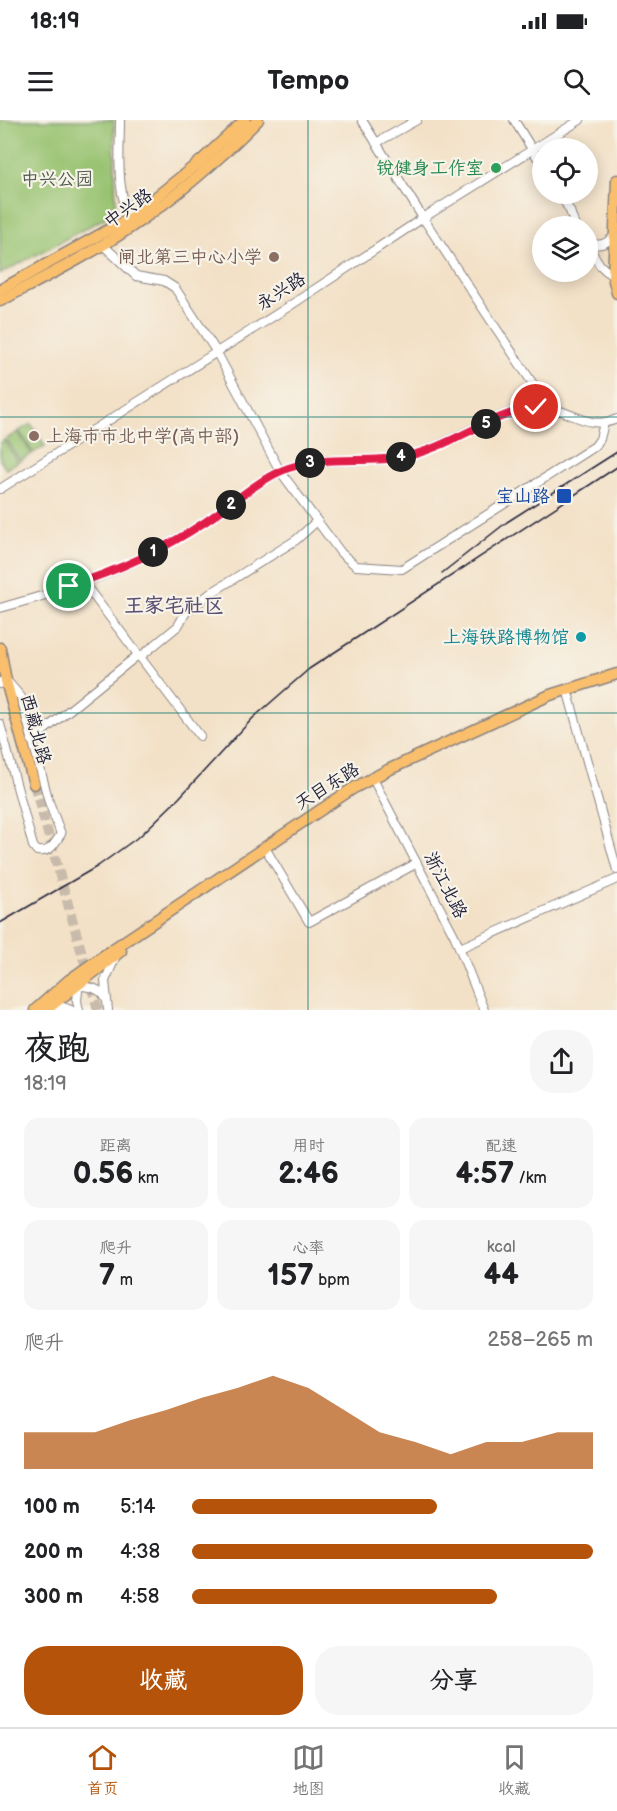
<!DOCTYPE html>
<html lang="zh">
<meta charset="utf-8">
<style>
:root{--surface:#fff;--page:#f6f6f6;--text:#202124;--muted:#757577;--line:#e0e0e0;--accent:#b45309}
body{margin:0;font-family:"Balsamiq Sans","LXGW WenKai TC",sans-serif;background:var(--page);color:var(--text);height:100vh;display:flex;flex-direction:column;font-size:22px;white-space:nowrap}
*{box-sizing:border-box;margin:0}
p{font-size:20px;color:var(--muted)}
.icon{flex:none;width:33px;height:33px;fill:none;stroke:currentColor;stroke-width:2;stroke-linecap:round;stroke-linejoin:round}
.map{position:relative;height:890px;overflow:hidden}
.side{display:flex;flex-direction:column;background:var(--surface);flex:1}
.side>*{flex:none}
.fabs{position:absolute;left:532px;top:18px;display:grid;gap:12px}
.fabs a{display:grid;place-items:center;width:66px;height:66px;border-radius:50%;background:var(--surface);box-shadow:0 3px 15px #0003;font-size:30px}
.pin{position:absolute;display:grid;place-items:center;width:51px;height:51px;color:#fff;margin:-26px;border:3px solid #fff;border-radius:50%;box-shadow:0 2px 6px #0007}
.km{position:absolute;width:30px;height:30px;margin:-15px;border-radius:50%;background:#222;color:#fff;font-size:16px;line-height:30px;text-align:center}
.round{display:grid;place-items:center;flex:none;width:63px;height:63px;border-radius:24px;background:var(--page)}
.head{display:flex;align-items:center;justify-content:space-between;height:102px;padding:0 24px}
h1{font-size:33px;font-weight:700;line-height:45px}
.figures{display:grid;grid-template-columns:repeat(3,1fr);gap:9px;height:102px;padding:6px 24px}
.figures div{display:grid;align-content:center;border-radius:15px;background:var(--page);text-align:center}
.figures b{font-size:30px;font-weight:700}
.figures small{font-size:16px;font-weight:400}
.figures p{font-size:16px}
.chart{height:168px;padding:12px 24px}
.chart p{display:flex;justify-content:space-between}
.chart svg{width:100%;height:108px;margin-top:6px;fill:var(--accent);opacity:.7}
.cta{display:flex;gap:12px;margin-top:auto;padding:12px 24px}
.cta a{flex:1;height:69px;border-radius:24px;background:var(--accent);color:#fff;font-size:24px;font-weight:700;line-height:69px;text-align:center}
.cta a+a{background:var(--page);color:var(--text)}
ul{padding:0 24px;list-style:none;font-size:20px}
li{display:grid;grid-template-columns:96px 72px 1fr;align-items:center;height:45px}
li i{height:15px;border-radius:8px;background:var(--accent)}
.status{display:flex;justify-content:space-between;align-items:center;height:42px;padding:0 30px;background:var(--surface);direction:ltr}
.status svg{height:16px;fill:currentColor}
header{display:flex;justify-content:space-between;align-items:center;height:78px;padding:0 24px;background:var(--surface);font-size:27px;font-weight:700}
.menu{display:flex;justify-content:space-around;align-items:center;height:84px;border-top:2px solid var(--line);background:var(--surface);font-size:16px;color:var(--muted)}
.menu a{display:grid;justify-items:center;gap:3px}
.menu .current{color:var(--accent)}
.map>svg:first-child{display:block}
</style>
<div class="status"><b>18:19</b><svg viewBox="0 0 49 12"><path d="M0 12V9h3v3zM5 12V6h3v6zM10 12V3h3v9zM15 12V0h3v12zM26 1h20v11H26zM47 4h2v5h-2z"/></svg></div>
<header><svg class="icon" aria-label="menu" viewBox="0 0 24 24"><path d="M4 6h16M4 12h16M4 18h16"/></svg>Tempo<svg class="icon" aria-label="search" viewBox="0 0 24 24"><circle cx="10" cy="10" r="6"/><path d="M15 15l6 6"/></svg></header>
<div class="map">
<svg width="617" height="890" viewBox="0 0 617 890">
<rect width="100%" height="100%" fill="#f7f3e8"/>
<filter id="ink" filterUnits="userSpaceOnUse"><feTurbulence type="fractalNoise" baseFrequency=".0167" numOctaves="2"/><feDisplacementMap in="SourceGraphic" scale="12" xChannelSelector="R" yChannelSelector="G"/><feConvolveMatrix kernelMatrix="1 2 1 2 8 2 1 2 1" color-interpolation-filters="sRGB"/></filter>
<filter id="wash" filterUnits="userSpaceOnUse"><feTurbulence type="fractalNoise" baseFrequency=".008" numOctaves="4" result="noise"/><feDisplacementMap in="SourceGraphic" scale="24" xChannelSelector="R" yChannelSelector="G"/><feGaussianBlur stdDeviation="1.35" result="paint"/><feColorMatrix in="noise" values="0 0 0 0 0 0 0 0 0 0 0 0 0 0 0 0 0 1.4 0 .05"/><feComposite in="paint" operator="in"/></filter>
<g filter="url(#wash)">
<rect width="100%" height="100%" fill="#f3e1c7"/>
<g fill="#97c26f" stroke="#5c7255" stroke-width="1.5">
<path d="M 0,0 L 114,0 L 116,92 L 0,154 Z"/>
<path d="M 31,304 L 45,326 L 33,333 L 19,311 Z"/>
<path d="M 18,312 L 32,334 L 20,341 L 6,319 Z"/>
<path d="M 4,320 L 18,342 L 6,349 L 0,340 L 0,323 Z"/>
</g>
</g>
<g filter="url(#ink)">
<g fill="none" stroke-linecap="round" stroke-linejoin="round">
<path stroke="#c9bbab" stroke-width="10" stroke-dasharray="10 5" stroke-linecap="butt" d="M 34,664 L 98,890"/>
<g stroke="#8a8281" stroke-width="10">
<g id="minor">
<path d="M 120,0 C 120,32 115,73 132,102"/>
<path d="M 362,0 L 423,98 L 539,273 L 544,287"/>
<path d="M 514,0 L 543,47"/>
<path d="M 376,23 L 417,0"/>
<path d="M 560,74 L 570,91 L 575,106"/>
<path d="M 588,123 C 600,126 605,125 614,116"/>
<path d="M 103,125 L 136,156 L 164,161 L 175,168 L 216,231 L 280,351 L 341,433 L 356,446 L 402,449 L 595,326 L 600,319 L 604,303"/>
<path d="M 588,126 L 600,145 L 613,157 L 617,157"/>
<path d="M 0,369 L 288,187 L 423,98 L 580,0"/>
<path d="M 83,462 L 200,616"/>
<path d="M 0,488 C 43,476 88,463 129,444 C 153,433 175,420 197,407 C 226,390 258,358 289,348 C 328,335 371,345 411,335 C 453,324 490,293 534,287 C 563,283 587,313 617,299"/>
<path d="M 140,537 L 178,506 L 186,492 L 211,473 L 296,420 L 317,401"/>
<path d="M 0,564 L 0,562"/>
<path d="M 567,569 L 617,750"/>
<path d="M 0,604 L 33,726 L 37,731 C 51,733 54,724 61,714 L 49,682 L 21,577 L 7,561"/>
<path d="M 32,620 L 138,535"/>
<path d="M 372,657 L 455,817 L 484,890"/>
<path d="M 267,731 L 309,802 L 417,743"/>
<path d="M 460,828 L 617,759"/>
<path d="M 73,865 C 86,867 100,866 106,879"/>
<path d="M 50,888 L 63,887 L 71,890"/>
<path d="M 79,890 L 77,881 L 79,861"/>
<path d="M 108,890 L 105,861 L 116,836"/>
</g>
</g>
<g stroke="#8a8281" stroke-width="13">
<g id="major">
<path d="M 617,60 L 613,157 L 617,173"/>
<path d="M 0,170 L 130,98 L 202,40 L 245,0"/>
<path d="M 0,181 C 43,158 88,136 128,109 C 175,78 219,40 258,0"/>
<path d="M 0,528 L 6,561 L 34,664"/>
<path d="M 35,890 L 69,860 L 113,829 L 352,669 L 388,650 L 550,575 L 617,554"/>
<path d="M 46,890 L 121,831"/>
</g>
</g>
<use href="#minor" stroke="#fff" stroke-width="8"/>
<use href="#major" stroke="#f9bf6d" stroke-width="10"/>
<g stroke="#22223b" stroke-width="1.5">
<path d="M 442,453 L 507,402 L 617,332"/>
<path d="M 0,803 L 98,746 L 141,715 L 179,678 L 253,598 L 309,549 L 617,347"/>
</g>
</g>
</g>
<g fill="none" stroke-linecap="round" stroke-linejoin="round" filter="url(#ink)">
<g stroke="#fff" stroke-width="12">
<path id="route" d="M 69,466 C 117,451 163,430 205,402 C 228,387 257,361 281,351 C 319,334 363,344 403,337 C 450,328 489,294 536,287"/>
</g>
<use href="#route" stroke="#e11d48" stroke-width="8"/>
</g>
<path fill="none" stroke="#0f766e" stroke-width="1.5" stroke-opacity="0.55" d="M 308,0 L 308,890M 0,297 L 617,297M 0,593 L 617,593"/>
<circle fill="#2e9e5b" stroke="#f7f3e8" stroke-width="2" cx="496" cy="48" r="6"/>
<g fill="#8d6e63" stroke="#f7f3e8" stroke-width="2">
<circle cx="274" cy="137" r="6"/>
<circle cx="34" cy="316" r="6"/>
</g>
<rect fill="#1a4fb4" stroke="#f7f3e8" stroke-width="2" x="556" y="368" width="16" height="16" rx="3"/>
<circle fill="#0f9aa8" stroke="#f7f3e8" stroke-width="2" cx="581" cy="517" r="6"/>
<g text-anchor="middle" stroke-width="4.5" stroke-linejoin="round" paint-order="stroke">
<g font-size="18" fill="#27864d" stroke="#f7f3e8" text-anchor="end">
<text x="484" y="54">锐健身工作室</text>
</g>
<g font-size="18" fill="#4b5a4d" stroke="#f7f3e8">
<text x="57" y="65">中兴公园</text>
</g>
<g font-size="18" fill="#22223b" stroke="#f7f3e8">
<text transform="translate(128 88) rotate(-35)" y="6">中兴路</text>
<text transform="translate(281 171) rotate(-33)" y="6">永兴路</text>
<text transform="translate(36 609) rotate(75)" y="6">西藏北路</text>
<text transform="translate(327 666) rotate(-32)" y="6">天目东路</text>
<text transform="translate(446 765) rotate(63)" y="6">浙江北路</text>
</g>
<g font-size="18" fill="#785e54" stroke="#f7f3e8" text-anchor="end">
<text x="262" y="143">闸北第三中心小学</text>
<text x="46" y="322" text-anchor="start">上海市市北中学(高中部)</text>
</g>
<g font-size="18" fill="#164399" stroke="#f7f3e8" text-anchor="end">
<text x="550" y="382">宝山路</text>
</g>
<g font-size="18" fill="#0d838f" stroke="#f7f3e8" text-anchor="end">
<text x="569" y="523">上海铁路博物馆</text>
</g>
<g font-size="20" font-weight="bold" fill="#5a4f74" stroke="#f7f3e8">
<text x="174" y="492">王家宅社区</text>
</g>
</g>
</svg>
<div class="fabs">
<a><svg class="icon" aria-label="locate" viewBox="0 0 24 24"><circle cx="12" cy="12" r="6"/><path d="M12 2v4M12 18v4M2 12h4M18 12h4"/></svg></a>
<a><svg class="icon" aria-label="layers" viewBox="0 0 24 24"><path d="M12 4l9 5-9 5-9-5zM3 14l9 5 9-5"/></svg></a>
</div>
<div class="pin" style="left:69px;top:466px;background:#1e9e55"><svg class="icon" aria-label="arrive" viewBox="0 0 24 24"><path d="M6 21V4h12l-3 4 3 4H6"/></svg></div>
<div class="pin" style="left:536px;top:287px;background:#d93025"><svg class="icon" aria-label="check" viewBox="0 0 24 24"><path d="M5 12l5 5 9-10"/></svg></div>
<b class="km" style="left:153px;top:432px">1</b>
<b class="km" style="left:231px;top:385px">2</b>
<b class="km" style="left:310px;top:343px">3</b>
<b class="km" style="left:401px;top:337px">4</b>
<b class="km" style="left:486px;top:304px">5</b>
</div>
<section class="side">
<div class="head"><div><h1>夜跑</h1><p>18:19</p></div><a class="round"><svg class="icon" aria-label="share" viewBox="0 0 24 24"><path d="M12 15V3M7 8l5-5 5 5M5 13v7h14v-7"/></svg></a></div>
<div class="figures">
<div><p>距离</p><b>0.56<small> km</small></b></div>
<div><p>用时</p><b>2:46</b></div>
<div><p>配速</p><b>4:57<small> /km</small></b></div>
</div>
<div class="figures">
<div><p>爬升</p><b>7<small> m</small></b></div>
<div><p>心率</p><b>157<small> bpm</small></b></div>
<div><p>kcal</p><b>44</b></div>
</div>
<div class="chart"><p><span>爬升</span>258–265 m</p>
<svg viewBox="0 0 160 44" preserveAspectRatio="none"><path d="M0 44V29L10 29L20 29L30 24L40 20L50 15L60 11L70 6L80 11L90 20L100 29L110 33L120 38L130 33L140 33L150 29L160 29V44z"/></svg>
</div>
<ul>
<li><b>100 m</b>5:14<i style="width:61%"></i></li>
<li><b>200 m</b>4:38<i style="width:100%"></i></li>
<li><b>300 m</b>4:58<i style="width:76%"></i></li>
</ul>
<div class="cta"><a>收藏</a><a>分享</a></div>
</section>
<nav class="menu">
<a class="current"><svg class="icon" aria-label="home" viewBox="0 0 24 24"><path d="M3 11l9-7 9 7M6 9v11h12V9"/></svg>首页</a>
<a><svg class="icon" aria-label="map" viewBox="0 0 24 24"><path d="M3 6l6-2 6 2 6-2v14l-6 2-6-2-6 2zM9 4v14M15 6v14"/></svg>地图</a>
<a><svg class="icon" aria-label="saved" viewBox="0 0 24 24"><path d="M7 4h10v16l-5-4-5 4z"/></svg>收藏</a>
</nav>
